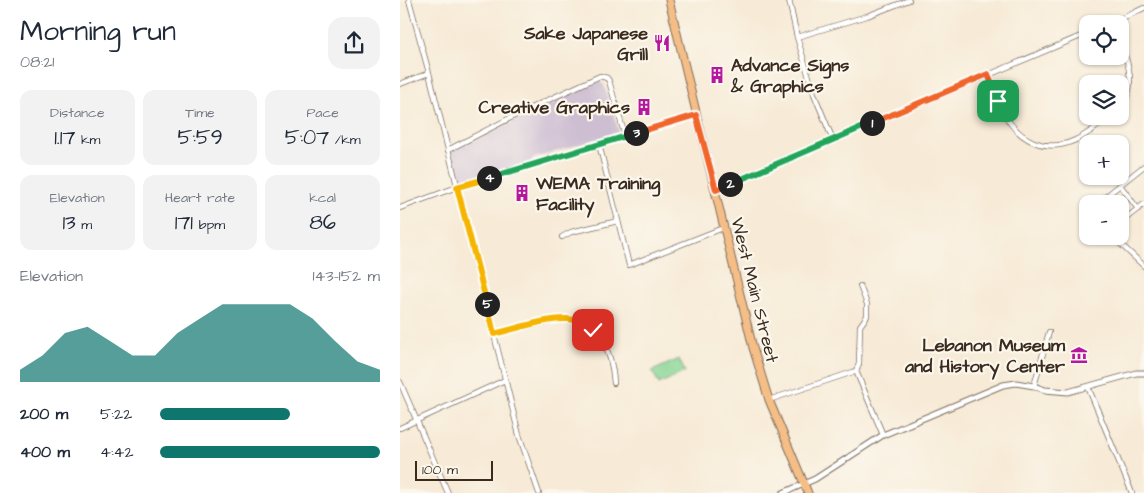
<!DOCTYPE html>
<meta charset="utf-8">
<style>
:root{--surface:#fff;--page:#f2f2f3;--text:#1f2937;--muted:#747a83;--accent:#0f766e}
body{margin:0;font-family:"Architects Daughter",sans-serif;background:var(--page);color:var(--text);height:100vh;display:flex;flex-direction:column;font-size:19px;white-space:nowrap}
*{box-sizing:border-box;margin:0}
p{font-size:16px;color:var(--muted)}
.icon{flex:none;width:28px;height:28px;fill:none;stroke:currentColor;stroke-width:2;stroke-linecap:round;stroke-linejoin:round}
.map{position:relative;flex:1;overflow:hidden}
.details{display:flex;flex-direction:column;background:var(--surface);width:400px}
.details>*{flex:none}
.fabs{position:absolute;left:679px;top:15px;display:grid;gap:10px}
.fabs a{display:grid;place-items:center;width:50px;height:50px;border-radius:10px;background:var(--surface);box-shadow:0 1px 4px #0004;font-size:25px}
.scale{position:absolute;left:15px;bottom:12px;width:78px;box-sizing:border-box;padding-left:5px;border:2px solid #3b2a1e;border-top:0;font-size:14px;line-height:18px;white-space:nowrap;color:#3b2a1e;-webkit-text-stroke:4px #fbf7ec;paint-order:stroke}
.pin{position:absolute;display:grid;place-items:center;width:42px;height:42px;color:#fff;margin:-21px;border-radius:10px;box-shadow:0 2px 8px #0006}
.km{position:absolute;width:25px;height:25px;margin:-12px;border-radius:50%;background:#222;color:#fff;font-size:14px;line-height:25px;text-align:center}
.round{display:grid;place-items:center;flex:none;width:52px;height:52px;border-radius:15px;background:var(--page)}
.summary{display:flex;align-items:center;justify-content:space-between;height:85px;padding:0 20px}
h1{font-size:28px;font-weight:600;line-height:38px}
.stats{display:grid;grid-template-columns:repeat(3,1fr);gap:8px;height:85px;padding:5px 20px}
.stats div{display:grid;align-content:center;border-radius:12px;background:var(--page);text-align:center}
.stats b{font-size:21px;font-weight:600}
.stats small{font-size:14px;font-weight:400}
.stats p{font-size:14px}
.chart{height:140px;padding:10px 20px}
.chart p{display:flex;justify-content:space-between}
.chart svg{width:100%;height:90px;margin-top:5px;fill:var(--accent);opacity:.7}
ul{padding:0 20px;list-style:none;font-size:16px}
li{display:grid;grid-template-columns:80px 60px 1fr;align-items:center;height:38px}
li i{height:12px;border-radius:6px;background:var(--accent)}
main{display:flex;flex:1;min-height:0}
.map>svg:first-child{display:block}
</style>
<main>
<section class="details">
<div class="summary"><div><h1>Morning run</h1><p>08:21</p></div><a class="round"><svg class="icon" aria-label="share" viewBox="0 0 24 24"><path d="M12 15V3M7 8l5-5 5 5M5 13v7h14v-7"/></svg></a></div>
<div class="stats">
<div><p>Distance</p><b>1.17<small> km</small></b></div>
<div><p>Time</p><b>5:59</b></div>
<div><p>Pace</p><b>5:07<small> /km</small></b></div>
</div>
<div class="stats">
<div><p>Elevation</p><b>13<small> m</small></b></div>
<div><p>Heart rate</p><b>171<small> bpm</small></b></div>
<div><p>kcal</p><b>86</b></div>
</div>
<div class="chart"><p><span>Elevation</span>143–152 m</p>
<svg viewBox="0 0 160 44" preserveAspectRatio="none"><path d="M0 44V38L10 31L20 20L30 17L40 24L50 31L60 31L70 20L80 13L90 6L100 6L110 6L120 6L130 13L140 24L150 34L160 38V44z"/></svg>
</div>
<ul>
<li><b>200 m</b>5:22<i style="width:59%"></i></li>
<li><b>400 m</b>4:42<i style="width:100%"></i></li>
</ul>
</section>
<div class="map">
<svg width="744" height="493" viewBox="0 0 744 493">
<rect width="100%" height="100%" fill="#fbf7ec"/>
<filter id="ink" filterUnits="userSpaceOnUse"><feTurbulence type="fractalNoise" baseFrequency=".02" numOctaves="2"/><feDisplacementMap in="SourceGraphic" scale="10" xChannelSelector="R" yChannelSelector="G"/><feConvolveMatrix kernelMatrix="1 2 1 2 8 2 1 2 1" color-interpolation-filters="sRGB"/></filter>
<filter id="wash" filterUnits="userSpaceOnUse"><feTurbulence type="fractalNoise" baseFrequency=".0096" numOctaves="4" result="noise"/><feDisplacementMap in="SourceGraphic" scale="20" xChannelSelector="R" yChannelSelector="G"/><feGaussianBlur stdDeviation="1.12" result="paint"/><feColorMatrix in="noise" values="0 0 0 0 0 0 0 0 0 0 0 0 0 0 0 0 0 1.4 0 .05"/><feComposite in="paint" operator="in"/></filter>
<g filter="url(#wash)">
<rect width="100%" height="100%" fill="#f7ead6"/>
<path fill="#cdbed2" d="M 199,81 L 204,85 L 219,132 L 132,159 L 132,163 L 60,184 L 52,151 Z"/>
<path fill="#83d393" stroke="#5f7e58" d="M 279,359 L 285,372 L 259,384 L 252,371 Z"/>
</g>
<g filter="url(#ink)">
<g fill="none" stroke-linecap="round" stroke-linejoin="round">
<g stroke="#7d6d5e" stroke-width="6">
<g id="minor">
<path d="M 9,0 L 29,73 L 119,435 L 139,493"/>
<path d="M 389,0 L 397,37 L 414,94 L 433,140"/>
<path d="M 710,24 L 744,8"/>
<path d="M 397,37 L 467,16 L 509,0"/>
<path d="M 720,43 C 729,63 737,89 720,107"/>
<path d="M 588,74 C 594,91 600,109 610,123 C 617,132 624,138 634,142 C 663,154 689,134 710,116"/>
<path d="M 0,84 L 29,73"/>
<path d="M 199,144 L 229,265 L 323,228"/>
<path d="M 48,150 L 122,112 L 200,76 L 207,78 L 209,81 L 225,136"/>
<path d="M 720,185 L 738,209"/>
<path d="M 315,190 L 688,33"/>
<path d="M 700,204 L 705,197 L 744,166"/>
<path d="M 0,208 L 57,187 L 296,115"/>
<path d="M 720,223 L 744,204"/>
<path d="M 712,236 L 744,266"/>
<path d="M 162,237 L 171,232 L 218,221"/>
<path d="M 460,286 L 467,304 L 467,316 L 460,326 L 459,364 L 456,371 L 483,435"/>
<path d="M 94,334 L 160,319 C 198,317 212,351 214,383"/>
<path d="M 0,382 L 48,493"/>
<path d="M 634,386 L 649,332"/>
<path d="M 688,387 L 732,493"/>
<path d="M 369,400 L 456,371"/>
<path d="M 0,428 L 105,380"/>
</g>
</g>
<g stroke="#7d6d5e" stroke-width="7">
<path id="tertiary" d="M 383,493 L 415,479 L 483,435 L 603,385 L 616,383 L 634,386 L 645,390 L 668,392 L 736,373 L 744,373"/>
</g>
<g stroke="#7d6d5e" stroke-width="9">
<path id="primary" d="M 269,0 L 353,348 L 369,400 L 408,493"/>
</g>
<use href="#minor" stroke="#fff" stroke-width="4.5"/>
<use href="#tertiary" stroke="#fff" stroke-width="5"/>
<use href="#primary" stroke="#f6be87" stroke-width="7"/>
</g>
</g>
<g fill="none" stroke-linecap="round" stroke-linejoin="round" filter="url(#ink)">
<g stroke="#fff" stroke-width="10">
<path id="split-1" d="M 472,123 L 588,74 L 598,101"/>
</g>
<g stroke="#fff" stroke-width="10">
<path id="split-2" d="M 330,184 L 472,123"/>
</g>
<g stroke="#fff" stroke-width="10">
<path id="split-3" d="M 236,133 L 296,115 L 316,190 L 330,184"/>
</g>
<g stroke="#fff" stroke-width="10">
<path id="split-4" d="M 89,178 L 236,133"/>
</g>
<g stroke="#fff" stroke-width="10">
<path id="split-5" d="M 87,304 L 57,187 L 89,178"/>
</g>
<g stroke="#fff" stroke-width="10">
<path id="split-6" d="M 87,304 L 94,334 C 115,329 147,318 168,319 C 177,319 185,325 193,330"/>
</g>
<use href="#split-1" stroke="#f0652b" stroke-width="6"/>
<use href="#split-2" stroke="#22a559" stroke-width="6"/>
<use href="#split-3" stroke="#f0652b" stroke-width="6"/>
<use href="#split-4" stroke="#22a559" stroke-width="6"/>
<use href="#split-5" stroke="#f5b400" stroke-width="6"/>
<use href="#split-6" stroke="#f5b400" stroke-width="6"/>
</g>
<defs>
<g id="restaurant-bare" transform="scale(1.35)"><path d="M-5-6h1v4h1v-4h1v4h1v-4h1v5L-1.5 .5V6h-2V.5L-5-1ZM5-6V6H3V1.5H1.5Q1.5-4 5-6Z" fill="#b5179e" stroke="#fbf7ec" stroke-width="2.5" paint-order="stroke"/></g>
<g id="building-bare" transform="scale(1.35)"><path d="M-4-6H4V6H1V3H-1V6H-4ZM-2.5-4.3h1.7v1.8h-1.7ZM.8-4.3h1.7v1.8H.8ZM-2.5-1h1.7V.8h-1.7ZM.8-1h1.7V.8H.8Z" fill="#b5179e" stroke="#fbf7ec" stroke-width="2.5" paint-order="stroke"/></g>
<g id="museum-bare" transform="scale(1.35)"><path d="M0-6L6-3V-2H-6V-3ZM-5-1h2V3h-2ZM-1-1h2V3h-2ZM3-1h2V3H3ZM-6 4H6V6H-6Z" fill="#b5179e" stroke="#fbf7ec" stroke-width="2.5" paint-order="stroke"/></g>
</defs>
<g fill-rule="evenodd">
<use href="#restaurant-bare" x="262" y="43"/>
<use href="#building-bare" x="317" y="75"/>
<use href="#building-bare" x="244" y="107"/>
<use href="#building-bare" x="122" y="193"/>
<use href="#museum-bare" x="679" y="355"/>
</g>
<g text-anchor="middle" stroke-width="4.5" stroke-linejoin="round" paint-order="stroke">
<g font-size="18" font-weight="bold" fill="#3b2a1e" stroke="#fbf7ec" text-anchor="end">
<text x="248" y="39">Sake Japanese<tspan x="248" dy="21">Grill</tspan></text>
<text x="331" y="71" text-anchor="start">Advance Signs<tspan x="331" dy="21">&amp; Graphics</tspan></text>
<text x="230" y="113">Creative Graphics</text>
<text x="136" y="189" text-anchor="start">WEMA Training<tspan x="136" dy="21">Facility</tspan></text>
<text x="665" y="351">Lebanon Museum<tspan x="665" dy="21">and History Center</tspan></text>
</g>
<g font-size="18" fill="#3b2a1e" stroke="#fbf7ec">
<text transform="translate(355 290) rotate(76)" y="6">West Main Street</text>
</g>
</g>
</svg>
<div class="fabs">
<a><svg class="icon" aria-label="locate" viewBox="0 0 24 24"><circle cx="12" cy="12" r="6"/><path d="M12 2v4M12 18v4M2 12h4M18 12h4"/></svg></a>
<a><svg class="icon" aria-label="layers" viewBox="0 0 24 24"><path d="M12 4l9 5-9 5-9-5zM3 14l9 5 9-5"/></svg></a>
<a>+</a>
<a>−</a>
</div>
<div class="scale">100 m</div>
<div class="pin" style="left:598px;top:101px;background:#1e9e55"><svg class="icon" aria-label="arrive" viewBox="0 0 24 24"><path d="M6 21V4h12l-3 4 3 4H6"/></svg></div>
<div class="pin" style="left:193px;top:330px;background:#d93025"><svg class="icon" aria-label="check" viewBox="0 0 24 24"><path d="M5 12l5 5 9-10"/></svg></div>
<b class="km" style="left:472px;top:123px">1</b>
<b class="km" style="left:330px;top:184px">2</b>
<b class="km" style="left:236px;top:133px">3</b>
<b class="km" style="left:89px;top:178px">4</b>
<b class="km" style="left:87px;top:304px">5</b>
</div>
</main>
